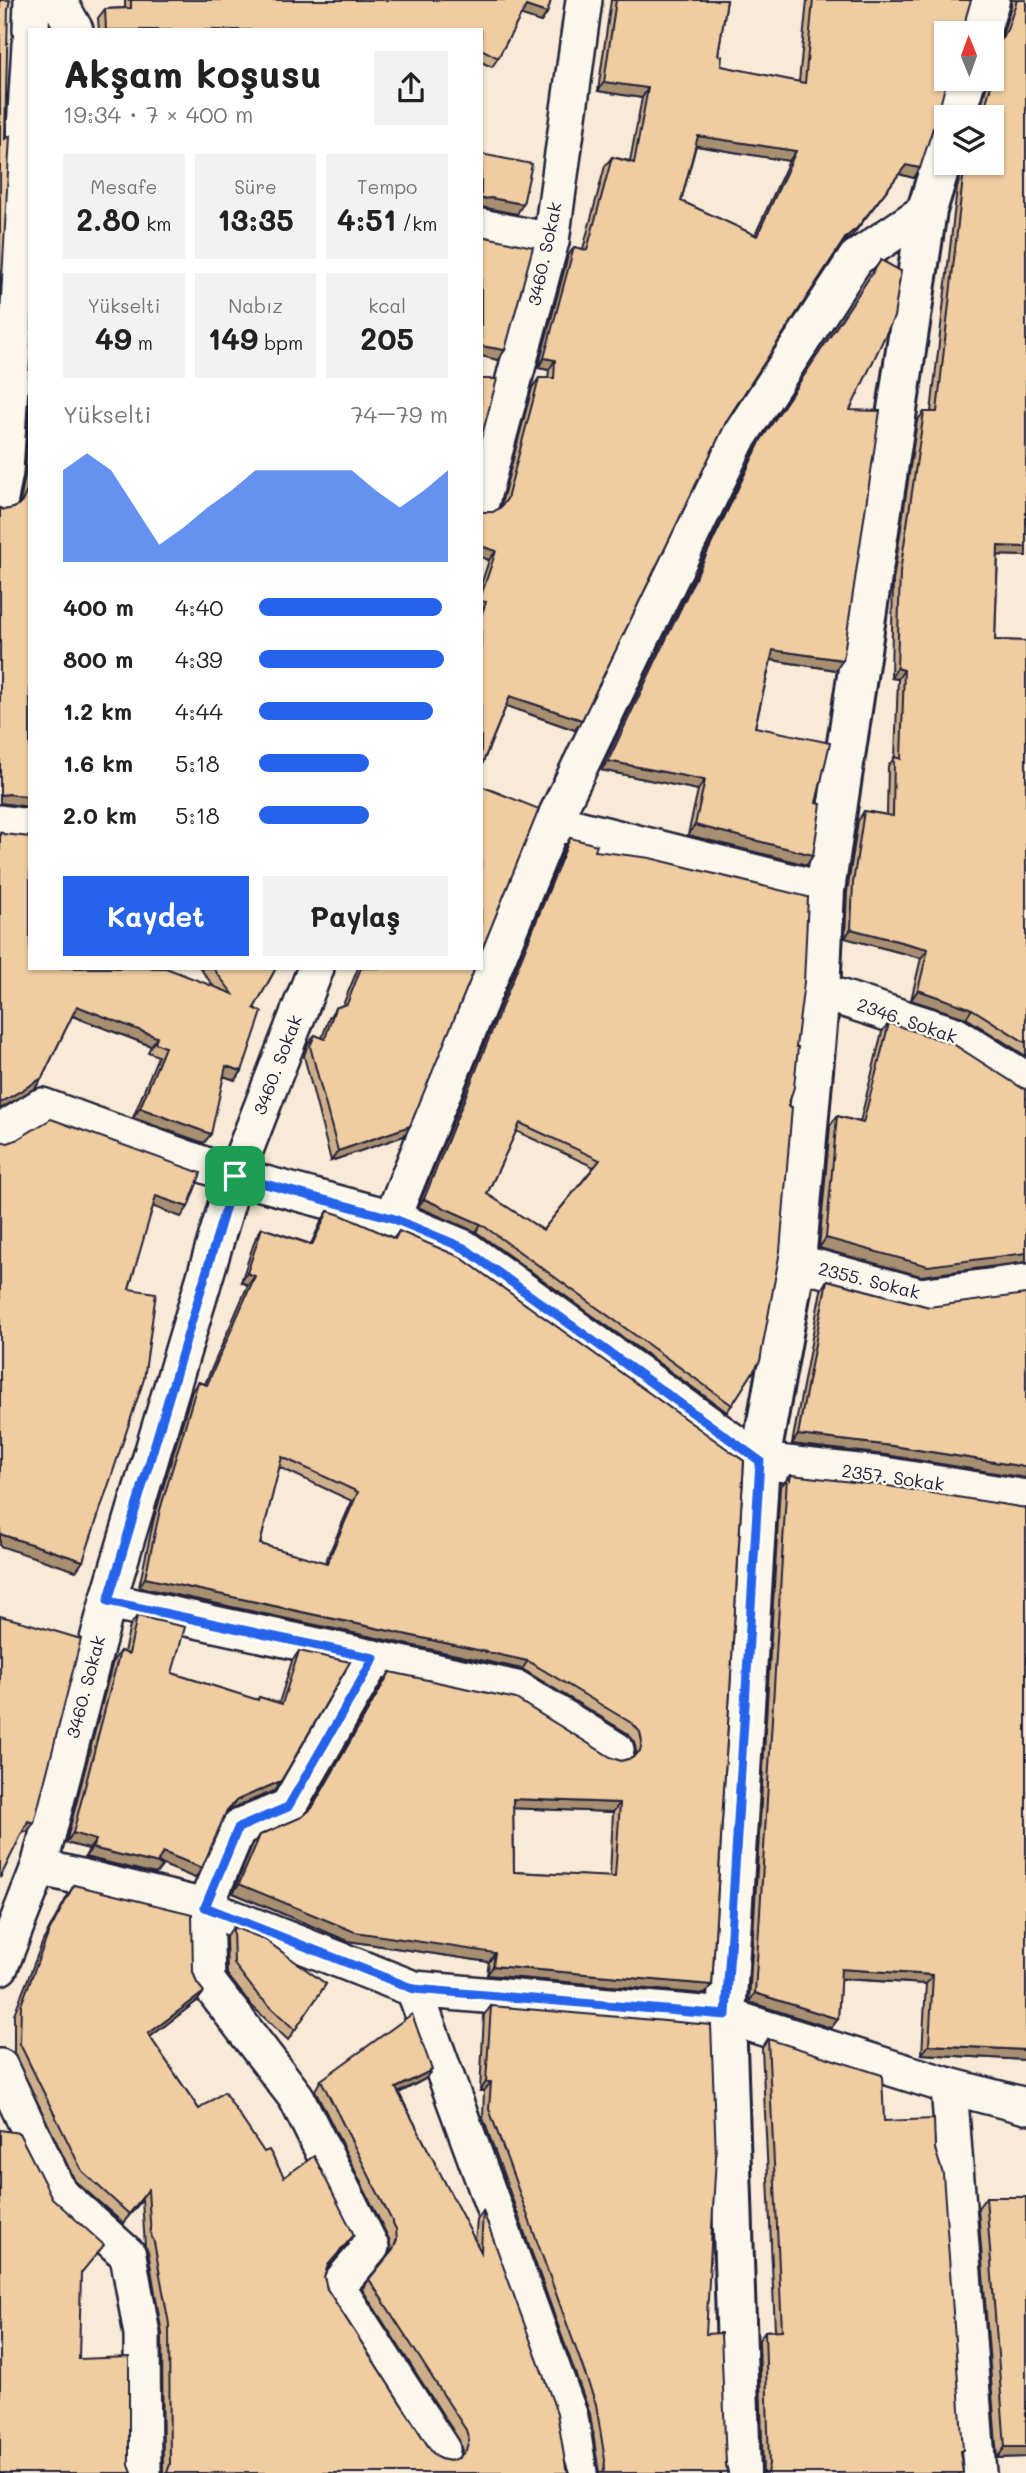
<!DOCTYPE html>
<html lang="tr">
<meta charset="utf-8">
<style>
:root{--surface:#fff;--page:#f2f2f2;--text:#222;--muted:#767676;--accent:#2563eb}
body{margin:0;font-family:Mali,sans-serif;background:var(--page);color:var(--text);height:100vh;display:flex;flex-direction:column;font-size:26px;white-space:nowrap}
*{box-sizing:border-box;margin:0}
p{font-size:23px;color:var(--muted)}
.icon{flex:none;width:38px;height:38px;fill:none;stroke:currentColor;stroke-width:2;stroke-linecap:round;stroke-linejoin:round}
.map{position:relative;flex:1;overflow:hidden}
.side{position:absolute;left:28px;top:28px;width:455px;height:942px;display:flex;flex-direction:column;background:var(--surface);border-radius:0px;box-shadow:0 2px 5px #0004}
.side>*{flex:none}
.needle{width:46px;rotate:359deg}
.fabs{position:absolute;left:934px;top:21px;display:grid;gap:14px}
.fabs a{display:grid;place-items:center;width:70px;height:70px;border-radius:0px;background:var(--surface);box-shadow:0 2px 5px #0004;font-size:35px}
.pin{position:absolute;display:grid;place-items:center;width:60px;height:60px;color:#fff;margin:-30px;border-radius:14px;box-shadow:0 4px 10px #0006}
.round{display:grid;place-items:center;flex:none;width:74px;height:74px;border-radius:0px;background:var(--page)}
.headline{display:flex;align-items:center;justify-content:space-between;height:119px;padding:0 35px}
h1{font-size:38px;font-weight:800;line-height:52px}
.stats{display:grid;grid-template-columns:repeat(3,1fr);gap:10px;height:119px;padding:7px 35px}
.stats div{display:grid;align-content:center;border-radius:0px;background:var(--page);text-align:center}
.stats b{font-size:30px;font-weight:800}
.stats small{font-size:19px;font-weight:400}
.stats p{font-size:19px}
.chart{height:196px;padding:14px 35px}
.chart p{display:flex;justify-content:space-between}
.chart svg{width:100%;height:126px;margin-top:7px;fill:var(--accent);opacity:.7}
.cta{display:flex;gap:14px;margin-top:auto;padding:14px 35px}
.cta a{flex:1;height:80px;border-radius:0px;background:var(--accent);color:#fff;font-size:28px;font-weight:800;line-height:80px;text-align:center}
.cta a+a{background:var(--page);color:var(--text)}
ul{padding:0 35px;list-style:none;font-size:23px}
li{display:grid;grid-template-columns:112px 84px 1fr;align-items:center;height:52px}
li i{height:18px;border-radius:9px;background:var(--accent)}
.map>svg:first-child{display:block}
</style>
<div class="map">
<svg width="1026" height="2473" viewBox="0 0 1026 2473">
<rect width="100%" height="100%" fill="#f8ead6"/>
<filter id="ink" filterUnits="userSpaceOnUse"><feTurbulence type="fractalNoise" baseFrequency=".0143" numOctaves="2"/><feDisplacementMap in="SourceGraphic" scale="14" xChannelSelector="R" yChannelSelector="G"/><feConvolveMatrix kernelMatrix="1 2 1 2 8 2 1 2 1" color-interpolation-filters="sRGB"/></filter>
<g filter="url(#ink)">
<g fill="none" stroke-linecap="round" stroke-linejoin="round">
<g stroke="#22223b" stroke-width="40">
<g id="minor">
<path d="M 58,0 L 75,30"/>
<path d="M 31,30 L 32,0"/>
<path d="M 481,227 L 551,241"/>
<path d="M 0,499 L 5,472 L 30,44"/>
<path d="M 481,502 L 551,241 L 584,0"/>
<path d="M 553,822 L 825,890"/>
<path d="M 0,823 L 30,827"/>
<path d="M 820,991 L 955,1035 L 1026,1080"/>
<path d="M 0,1132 L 42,1106 L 235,1176 L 392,1218 L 464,1248 L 760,1461 L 884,1475 L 1026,1498"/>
<path d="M 392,1218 L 553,822 L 737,440 L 856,258 L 927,210"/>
<path d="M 796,1262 L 920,1296 L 1026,1282"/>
<path d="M 108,1601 L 517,1689 L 616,1750"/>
<path d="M 374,1658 L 288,1807 L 238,1828 L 205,1907 L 207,1981 L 296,2097 L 371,2247 L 337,2287 L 442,2450"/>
<path d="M 39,1867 L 205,1907 L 414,1989 L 726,2016 L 949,2086 L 1026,2106"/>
<path d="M 0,1967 L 39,1867 L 108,1601 L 235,1176 L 316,968"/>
<path d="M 414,1989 L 570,2417 L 579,2473"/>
<path d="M 0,2067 L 59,2193 L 128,2255 L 142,2334 L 143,2473"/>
<path d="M 949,2086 L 978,2473"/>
</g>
</g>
<g stroke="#22223b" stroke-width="44">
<g id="tertiary">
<path d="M 980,33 L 990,0"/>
<path d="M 955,117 L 966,79"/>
<path d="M 741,2473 L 726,2016 L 760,1461 L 796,1262 L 820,991 L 825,890 L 927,210 L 947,144"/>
</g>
</g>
<use href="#minor" stroke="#fbf7ec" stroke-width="35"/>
<use href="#tertiary" stroke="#fbf7ec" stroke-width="38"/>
</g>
<g fill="#ceaf8a" stroke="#22223b" stroke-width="2" fill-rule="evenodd">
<path d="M 125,0 L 551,0 L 547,13 L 541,22 L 521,15 L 498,58 L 492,67 L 481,62 L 481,30 L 99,30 L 98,18 L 105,9 L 125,8 Z"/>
<path d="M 611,0 L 727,0 L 718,55 L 721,66 L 799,82 L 807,0 L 971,0 L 947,33 L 932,131 L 914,178 L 899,174 L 851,237 L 840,246 L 727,420 L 582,720 L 575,730 L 506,706 L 481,767 L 481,585 L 489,560 L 481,557 L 481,511 L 483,512 L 493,512 L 500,508 L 532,388 L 539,378 L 548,378 L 549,370 L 538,368 L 568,256 L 574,247 L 583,249 L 605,166 L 612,157 L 630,161 L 642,98 L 598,91 ZM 696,146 L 789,161 L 755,235 L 681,201 Z"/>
<path d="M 1011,0 L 1026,0 L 1026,556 L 998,555 L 995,640 L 1026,641 L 1026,1056 L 966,1018 L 911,1000 L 921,958 L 845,938 L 847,892 L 858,821 L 864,811 L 887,815 L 888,766 L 895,757 L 898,679 L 891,678 L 893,581 L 917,421 L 924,412 L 931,412 L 957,188 L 964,163 L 992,163 L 992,117 L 978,117 L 987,84 L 987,79 L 992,79 L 992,45 L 1001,39 L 1011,6 Z"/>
<path d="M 881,260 L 850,410 L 836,670 L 771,660 L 755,727 L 816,803 L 813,855 L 807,865 L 688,835 L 698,790 L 601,770 L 755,450 Z"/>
<path d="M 30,392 L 30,807 L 3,803 L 4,510 L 14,508 L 20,503 L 25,476 Z"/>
<path d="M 570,838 L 595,851 L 788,1106 L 760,1361 L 727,1412 L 476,1232 L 418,1207 L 565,846 ZM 516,1131 L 594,1167 L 543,1230 L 487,1194 Z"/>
<path d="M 30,968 L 214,987 L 200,968 L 276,968 L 254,1008 L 242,1071 L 235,1080 L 224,1076 L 204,1143 L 133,1118 L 158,1056 L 148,1052 L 151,1046 L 72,1016 L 42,1078 L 35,1088 Z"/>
<path d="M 358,968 L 475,968 L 404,1136 L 331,1161 L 304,1056 L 308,1044 L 315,1035 L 322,1038 L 329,1018 L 335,1008 L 343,1005 Z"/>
<path d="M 889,1023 L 1022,1088 L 1023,1262 L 921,1276 L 819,1248 L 830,1126 L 837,1116 L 860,1122 L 882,1032 Z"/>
<path d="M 328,1211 L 394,1238 L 399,1231 L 744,1461 L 712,1985 L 705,1994 L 487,1975 L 489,1962 L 348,1941 L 233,1893 L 253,1843 L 260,1835 L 302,1817 L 309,1810 L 384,1681 L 390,1672 L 612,1758 L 621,1761 L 632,1758 L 635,1756 L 636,1751 L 634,1741 L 627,1733 L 522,1669 L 139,1587 L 154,1518 L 192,1391 L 198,1382 L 205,1384 L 248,1285 L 241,1282 L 256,1237 L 262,1228 L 311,1244 L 322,1220 ZM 279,1467 L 352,1501 L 325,1563 L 260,1544 ZM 513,1808 L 613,1812 L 610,1877 L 514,1872 Z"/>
<path d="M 827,1280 L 929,1307 L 886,1455 L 792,1444 L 821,1290 Z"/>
<path d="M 791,1475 L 1026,1508 L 1026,2060 L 922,2054 L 926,1984 L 840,1979 L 838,2019 L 831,2028 L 749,2002 L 780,1487 Z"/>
<path d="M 137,1616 L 172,1673 L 257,1700 L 259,1697 L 279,1703 L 292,1661 L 299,1651 L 274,1791 L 230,1809 L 225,1815 L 195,1878 L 162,1864 L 156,1874 L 85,1857 L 89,1849 L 66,1843 L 113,1661 L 120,1651 L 124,1652 L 130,1626 Z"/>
<path d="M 74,1885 L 193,1972 L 197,1983 L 204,1992 L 197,2001 L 150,2037 L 199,2109 L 264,2152 L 284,2177 L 347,2244 L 327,2268 L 324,2277 L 327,2289 L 432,2452 L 440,2459 L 450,2461 L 459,2458 L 460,2456 L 462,2450 L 459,2440 L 362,2289 L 388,2256 L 391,2249 L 389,2239 L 315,2090 L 321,2080 L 425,2079 L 399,2093 L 475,2242 L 477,2220 L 483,2211 L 569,2473 L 163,2473 L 162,2334 L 148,2251 L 145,2246 L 142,2200 L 123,2223 L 75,2181 L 14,2053 L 14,2014 L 43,1941 L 68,1895 Z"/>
<path d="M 233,1927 L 326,1984 L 288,2040 L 251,2005 L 227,1974 L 226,1937 Z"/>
<path d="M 491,2006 L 706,2334 L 726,2465 L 728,2473 L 599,2473 L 590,2414 L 483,2118 L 484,2091 L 480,2091 L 484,2015 Z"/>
<path d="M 768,2039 L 884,2121 L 935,2149 L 963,2473 L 763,2473 L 759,2340 L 765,2331 L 775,2330 L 762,2048 Z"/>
<path d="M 986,2197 L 1026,2197 L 1026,2457 L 997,2458 L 978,2208 Z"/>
</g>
<g fill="#a88f71" stroke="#22223b" stroke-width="2">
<path d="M 526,6 L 547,13 L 541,22 L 519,15 Z"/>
<path d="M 604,82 L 648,88 L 642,98 L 598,91 Z"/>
<path d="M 698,136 L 796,151 L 789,161 L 692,145 Z"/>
<path d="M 906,165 L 920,168 L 914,178 L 899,174 L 851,237 L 839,247 Z"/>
<path d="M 491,198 L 523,204 L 517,214 L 481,207 L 481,199 Z"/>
<path d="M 481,346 L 505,350 L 498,360 L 481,356 Z"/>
<path d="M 544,358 L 555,360 L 549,370 L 538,368 Z"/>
<path d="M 481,546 L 496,551 L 489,560 L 481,557 Z"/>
<path d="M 998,546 L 1026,547 L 1026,556 L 992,555 Z"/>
<path d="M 773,650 L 843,660 L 836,670 L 766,659 Z"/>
<path d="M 897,668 L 904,670 L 898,679 L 891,678 Z"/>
<path d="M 510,696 L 582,720 L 575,730 L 504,705 Z"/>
<path d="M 608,761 L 705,780 L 698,790 L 601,770 Z"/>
<path d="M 9,794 L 30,797 L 30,807 L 0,803 L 0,795 Z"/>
<path d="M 695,825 L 813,855 L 807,865 L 688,835 Z"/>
<path d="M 851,929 L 928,949 L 921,958 L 845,938 Z"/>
<path d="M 918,990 L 972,1009 L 966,1018 L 911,1000 Z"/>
<path d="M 77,1006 L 157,1037 L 151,1046 L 71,1015 Z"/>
<path d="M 226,1066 L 242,1071 L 235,1080 L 220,1075 Z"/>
<path d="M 42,1078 L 35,1088 L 0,1109 L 0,1103 Z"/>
<path d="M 140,1108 L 211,1134 L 204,1143 L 133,1118 Z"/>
<path d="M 410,1126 L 404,1136 L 331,1161 L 338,1151 Z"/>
<path d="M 156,1196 L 188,1207 L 181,1217 L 149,1205 Z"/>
<path d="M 424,1199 L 481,1224 L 476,1232 L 418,1207 Z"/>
<path d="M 826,1238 L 1026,1253 L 1026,1262 L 921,1276 L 819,1248 Z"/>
<path d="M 247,1273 L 255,1276 L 248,1285 L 241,1282 Z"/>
<path d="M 798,1435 L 893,1446 L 1026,1467 L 1026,1478 L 886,1455 L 792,1444 Z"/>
<path d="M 0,1534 L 83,1561 L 76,1571 L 0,1546 Z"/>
<path d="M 145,1578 L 528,1661 L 522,1669 L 139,1587 Z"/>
<path d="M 281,1781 L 274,1791 L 230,1809 L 220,1819 L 227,1810 L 237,1800 Z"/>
<path d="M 513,1799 L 620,1803 L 613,1812 L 507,1808 Z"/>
<path d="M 28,1821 L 34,1823 L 27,1832 L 21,1831 Z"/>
<path d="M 73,1833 L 96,1840 L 89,1849 L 66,1843 Z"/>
<path d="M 92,1848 L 163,1865 L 156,1874 L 85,1857 Z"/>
<path d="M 163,1852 L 202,1868 L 195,1878 L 156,1862 Z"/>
<path d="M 239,1884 L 495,1953 L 489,1962 L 348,1941 L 233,1893 Z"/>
<path d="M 493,1966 L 712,1985 L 705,1994 L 487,1975 Z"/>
<path d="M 841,1969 L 933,1975 L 926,1984 L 834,1978 Z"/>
<path d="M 204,1992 L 197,2001 L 142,2043 L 148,2034 Z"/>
<path d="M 755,1993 L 838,2019 L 831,2028 L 749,2002 Z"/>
<path d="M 929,2045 L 1026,2050 L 1026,2060 L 922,2054 Z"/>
<path d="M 432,2070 L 425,2079 L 390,2097 L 396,2088 Z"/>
<path d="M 486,2082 L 491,2082 L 484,2091 L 480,2091 Z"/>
<path d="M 354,2235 L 347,2244 L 321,2275 L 328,2265 Z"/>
<path d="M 1005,2447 L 1026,2447 L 1026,2457 L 997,2458 Z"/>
</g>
<g fill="#f0cca1" stroke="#22223b" stroke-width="2" fill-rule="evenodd">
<path d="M 0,0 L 10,0 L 8,9 L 5,139 L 10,136 L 0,315 Z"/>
<path d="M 131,0 L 551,0 L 547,13 L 526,6 L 498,58 L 481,49 L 481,30 L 106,30 L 105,9 L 131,8 Z"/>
<path d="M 616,0 L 727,0 L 718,55 L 722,56 L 721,66 L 805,83 L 813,0 L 971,0 L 966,17 L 965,29 L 968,33 L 947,33 L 947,79 L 941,102 L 942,117 L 933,128 L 920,168 L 906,165 L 857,228 L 846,237 L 727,420 L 582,720 L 510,696 L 481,767 L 481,616 L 486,602 L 481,601 L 481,596 L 496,551 L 481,546 L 481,511 L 483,512 L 493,512 L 501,507 L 507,499 L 539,378 L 554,378 L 555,360 L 544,358 L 574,247 L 587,250 L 612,157 L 634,163 L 648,88 L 604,82 ZM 698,136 L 796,151 L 757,236 L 681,201 Z"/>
<path d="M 1017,0 L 1026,0 L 1026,547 L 998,546 L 995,640 L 1026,641 L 1026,1043 L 972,1009 L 918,990 L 928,949 L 851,929 L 853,883 L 864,811 L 893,816 L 894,757 L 901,759 L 904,670 L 897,668 L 900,572 L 924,412 L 937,412 L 963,178 L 968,163 L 992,163 L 992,117 L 980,117 L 983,114 L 994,75 L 992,45 L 1002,39 L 1007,30 Z"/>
<path d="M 481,154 L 532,164 L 523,204 L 491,198 L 481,199 Z"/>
<path d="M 481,236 L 533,247 L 505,350 L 481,346 Z"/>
<path d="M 881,260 L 901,271 L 894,317 L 850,410 L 880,411 L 843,660 L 773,650 L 755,727 L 830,743 L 816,803 L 821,804 L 813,855 L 695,825 L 705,780 L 608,761 L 761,440 Z"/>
<path d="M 481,379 L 497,379 L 481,439 Z"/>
<path d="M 30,475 L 30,797 L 9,794 L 0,795 L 0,508 L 4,510 L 14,508 L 22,502 L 26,493 Z"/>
<path d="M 481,786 L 539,809 L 481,952 Z"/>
<path d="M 0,832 L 4,834 L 30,837 L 30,968 L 166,968 L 233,994 L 213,968 L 276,968 L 254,1008 L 262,1012 L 242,1071 L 226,1066 L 211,1134 L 140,1108 L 165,1047 L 155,1043 L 157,1037 L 77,1006 L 42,1078 L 0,1103 Z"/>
<path d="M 570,838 L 597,845 L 595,851 L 650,858 L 808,897 L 804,982 L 796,1047 L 798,1047 L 794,1087 L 788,1106 L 792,1107 L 780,1251 L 760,1361 L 732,1405 L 481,1224 L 424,1199 ZM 520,1123 L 600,1160 L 543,1230 L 487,1194 Z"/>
<path d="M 361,968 L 475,968 L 410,1126 L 338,1151 L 310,1046 L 315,1035 L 325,1039 L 335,1008 L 347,1004 Z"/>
<path d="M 889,1023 L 953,1044 L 1022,1088 L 1026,1089 L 1026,1253 L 928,1266 L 826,1238 L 837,1116 L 863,1123 Z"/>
<path d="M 51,1119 L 201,1173 L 188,1207 L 156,1196 L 129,1289 L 156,1293 L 144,1379 L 83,1561 L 0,1534 L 0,1141 L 8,1143 L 16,1140 Z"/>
<path d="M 328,1211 L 341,1215 L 395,1239 L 399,1231 L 460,1257 L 744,1461 L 712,1985 L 493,1966 L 495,1953 L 355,1932 L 239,1884 L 260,1835 L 302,1817 L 312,1808 L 390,1672 L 516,1699 L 612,1758 L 621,1761 L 632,1758 L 640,1751 L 642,1742 L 640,1732 L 633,1724 L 528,1661 L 145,1578 L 160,1510 L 198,1382 L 207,1385 L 255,1276 L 247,1273 L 262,1228 L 312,1245 ZM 282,1457 L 358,1492 L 327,1563 L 260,1544 ZM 513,1799 L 620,1803 L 615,1877 L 514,1872 Z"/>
<path d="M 827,1280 L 929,1307 L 1026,1294 L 1026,1467 L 893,1446 L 798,1435 Z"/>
<path d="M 791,1475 L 888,1486 L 1026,1508 L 1026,2050 L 929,2045 L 933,1975 L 841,1969 L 838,2019 L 755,1993 L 787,1478 L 790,1480 Z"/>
<path d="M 0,1616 L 27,1623 L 81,1639 L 34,1823 L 28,1821 L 0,1878 Z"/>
<path d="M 137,1616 L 185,1627 L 172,1673 L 258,1700 L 259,1697 L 282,1704 L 299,1651 L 350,1662 L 281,1781 L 237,1800 L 227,1810 L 202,1868 L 163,1852 L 158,1861 L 163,1865 L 92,1848 L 96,1840 L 73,1833 L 120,1651 L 129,1654 Z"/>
<path d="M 74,1885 L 192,1914 L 193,1972 L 197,1983 L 204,1992 L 148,2034 L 199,2109 L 224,2092 L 264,2152 L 269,2150 L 284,2177 L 314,2156 L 354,2235 L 328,2265 L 324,2277 L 327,2289 L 432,2452 L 440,2459 L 450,2461 L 459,2458 L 466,2450 L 469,2440 L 466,2430 L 369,2279 L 393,2250 L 397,2239 L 396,2229 L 321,2080 L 412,2014 L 432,2070 L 396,2088 L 481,2252 L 483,2211 L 557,2413 L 566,2468 L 569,2473 L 167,2473 L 170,2464 L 169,2324 L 154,2242 L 151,2237 L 148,2190 L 129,2214 L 82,2171 L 20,2044 L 21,2005 L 49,1932 Z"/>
<path d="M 233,1927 L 264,1939 L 326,1984 L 295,2030 L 258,1995 L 234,1964 Z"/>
<path d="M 491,2006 L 711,2025 L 716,2156 L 706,2334 L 721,2333 L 726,2465 L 728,2473 L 602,2473 L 604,2470 L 605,2460 L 596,2404 L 489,2109 L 491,2082 L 486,2082 Z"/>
<path d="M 768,2039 L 882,2075 L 884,2121 L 934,2119 L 935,2149 L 943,2174 L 963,2450 L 960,2451 L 963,2473 L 767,2473 L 769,2464 L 765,2331 L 782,2330 Z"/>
<path d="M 0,2130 L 19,2133 L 52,2198 L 104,2245 L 81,2273 L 79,2359 L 129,2357 L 129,2465 L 132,2473 L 0,2473 Z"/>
<path d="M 986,2197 L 1026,2197 L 1026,2447 L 1005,2447 Z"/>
</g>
</g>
<g fill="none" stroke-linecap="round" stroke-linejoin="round" filter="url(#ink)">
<g stroke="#fff" stroke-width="14">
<path id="route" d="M 235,1176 L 392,1218 L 464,1248 L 760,1461 L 726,2015 L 414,1989 L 205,1907 L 238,1828 L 288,1807 L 374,1658 L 108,1601 Z"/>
</g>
<use href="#route" stroke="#2563eb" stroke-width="9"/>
</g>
<g text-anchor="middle" stroke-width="5" stroke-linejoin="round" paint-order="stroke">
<g font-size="18" fill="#22223b" stroke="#fbf7ec">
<text transform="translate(545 254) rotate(-78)" y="6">3460. Sokak</text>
<text transform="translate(907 1021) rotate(19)" y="6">2346. Sokak</text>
<text transform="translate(278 1065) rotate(-69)" y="6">3460. Sokak</text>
<text transform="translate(869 1281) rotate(14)" y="6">2355. Sokak</text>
<text transform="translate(893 1478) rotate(8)" y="6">2357. Sokak</text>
<text transform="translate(86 1687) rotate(-75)" y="6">3460. Sokak</text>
</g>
</g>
</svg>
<div class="fabs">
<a><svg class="needle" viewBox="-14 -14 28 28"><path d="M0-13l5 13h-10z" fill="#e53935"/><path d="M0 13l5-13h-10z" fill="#767676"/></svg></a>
<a><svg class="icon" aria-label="layers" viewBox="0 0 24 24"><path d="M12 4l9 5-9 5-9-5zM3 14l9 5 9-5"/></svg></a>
</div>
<div class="pin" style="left:235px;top:1176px;background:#1e9e55"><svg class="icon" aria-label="arrive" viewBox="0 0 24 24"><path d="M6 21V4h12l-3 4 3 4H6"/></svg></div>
<section class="side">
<div class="headline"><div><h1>Akşam koşusu</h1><p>19:34 · 7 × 400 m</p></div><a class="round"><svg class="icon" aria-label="share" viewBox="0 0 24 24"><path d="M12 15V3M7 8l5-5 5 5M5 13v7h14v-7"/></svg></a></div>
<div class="stats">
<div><p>Mesafe</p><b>2.80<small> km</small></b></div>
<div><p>Süre</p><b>13:35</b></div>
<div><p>Tempo</p><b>4:51<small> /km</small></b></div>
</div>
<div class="stats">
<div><p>Yükselti</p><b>49<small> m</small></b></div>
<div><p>Nabız</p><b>149<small> bpm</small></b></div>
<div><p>kcal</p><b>205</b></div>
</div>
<div class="chart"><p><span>Yükselti</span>74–79 m</p>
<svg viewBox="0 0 160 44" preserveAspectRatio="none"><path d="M0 44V12L10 6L20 12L30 25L40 38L50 32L60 25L70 19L80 12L90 12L100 12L110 12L120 12L130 19L140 25L150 19L160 12V44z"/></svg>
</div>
<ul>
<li><b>400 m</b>4:40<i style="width:97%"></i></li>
<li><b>800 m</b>4:39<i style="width:98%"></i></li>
<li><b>1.2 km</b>4:44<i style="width:92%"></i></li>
<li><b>1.6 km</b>5:18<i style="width:58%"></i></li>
<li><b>2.0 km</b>5:18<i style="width:58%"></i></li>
</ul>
<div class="cta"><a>Kaydet</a><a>Paylaş</a></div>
</section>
</div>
